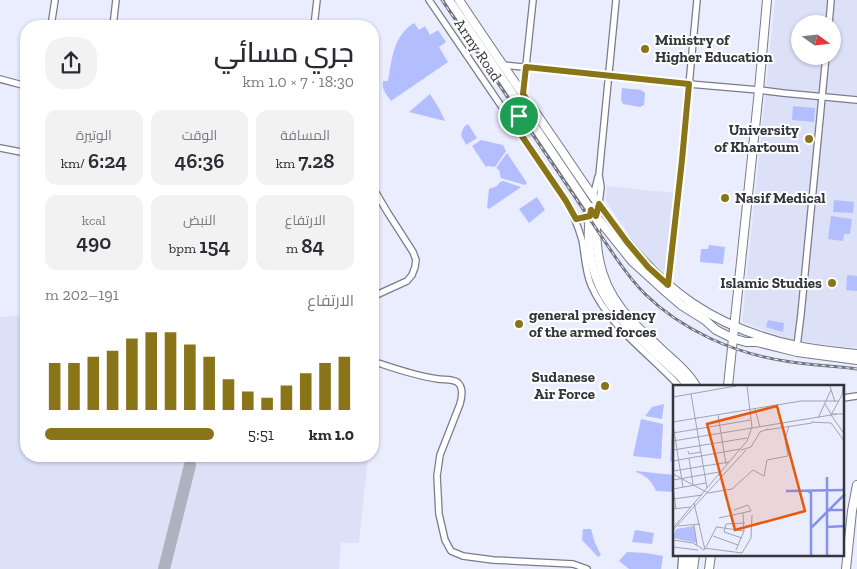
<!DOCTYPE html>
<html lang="ar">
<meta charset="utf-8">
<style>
:root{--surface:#fff;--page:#f2f2f3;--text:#2b2b33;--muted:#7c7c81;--accent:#897518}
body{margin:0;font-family:"Zilla Slab",Cairo,serif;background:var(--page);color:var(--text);direction:rtl;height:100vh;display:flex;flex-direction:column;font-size:19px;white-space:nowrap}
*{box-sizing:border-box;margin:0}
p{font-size:16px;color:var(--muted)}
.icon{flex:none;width:28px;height:28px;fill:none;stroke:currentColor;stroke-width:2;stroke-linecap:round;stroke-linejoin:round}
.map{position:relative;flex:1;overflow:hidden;direction:ltr}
.drawer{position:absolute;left:20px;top:20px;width:359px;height:442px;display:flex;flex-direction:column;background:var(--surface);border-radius:20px;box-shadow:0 1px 4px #0004;direction:rtl}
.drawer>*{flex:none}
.needle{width:32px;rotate:105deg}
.buttons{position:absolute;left:791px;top:15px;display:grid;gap:10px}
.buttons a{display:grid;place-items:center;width:50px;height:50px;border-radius:50%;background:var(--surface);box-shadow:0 1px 4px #0004;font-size:25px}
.pin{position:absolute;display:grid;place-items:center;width:42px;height:42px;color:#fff;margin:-21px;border:2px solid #fff;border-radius:50%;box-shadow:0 1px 5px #0007}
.round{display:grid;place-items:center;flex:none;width:52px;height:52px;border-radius:20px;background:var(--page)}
.headline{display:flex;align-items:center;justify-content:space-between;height:85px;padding:0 25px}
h1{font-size:28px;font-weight:600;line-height:38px}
.figures{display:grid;grid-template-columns:repeat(3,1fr);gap:8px;height:85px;padding:5px 25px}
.figures div{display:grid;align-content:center;border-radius:12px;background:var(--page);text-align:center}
.figures b{font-size:21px;font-weight:600}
.figures small{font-size:14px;font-weight:400}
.figures p{font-size:14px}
.chart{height:140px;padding:10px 25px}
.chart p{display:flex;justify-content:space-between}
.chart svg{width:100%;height:90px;margin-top:5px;stroke:var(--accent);stroke-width:6}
ul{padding:0 25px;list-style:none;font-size:16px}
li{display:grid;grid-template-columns:80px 60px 1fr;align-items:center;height:38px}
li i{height:12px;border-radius:6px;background:var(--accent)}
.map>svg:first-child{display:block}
</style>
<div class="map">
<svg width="857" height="569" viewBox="0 0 857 569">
<rect width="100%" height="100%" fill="#eaedfe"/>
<g fill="#dce1f8" fill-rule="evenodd">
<path d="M 775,0 L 857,0 L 857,347 L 842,347 L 788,339 L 742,322 ZM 800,24 L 832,24 L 832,56 L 800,56 Z"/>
<path d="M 607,186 L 674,193 L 665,273 L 648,258 L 632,240 L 606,201 Z"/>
<path d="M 26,315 L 26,456 L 368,456 L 359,543 L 341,543 L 339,569 L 0,569 L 0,317 Z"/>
<path d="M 373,366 L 377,369 L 373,415 Z"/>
</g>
<g fill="#b2beff">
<path d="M 414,23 L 419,30 L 425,26 L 430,35 L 438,30 L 446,42 L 439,47 L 448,62 L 391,101 C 387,95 381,89 383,81 L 388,81 C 392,59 393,36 414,23 Z"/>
<path d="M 622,88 L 641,90 L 645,93 L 644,105 L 640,107 L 623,104 L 621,100 Z"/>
<path d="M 430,94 L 440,110 L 445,121 L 409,112 Z"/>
<path d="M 793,106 L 815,108 L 814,122 L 792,120 Z"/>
<path d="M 468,124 L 477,138 L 466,145 C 465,141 464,141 462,138 C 460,135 463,129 464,127 Z"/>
<path d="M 481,140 L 503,145 L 506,151 L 495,167 L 488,166 L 486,167 L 472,146 Z"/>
<path d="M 507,153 L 527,183 L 525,185 L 501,178 L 499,170 L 496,168 Z"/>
<path d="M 503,181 L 521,187 L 489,209 L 487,207 L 489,189 L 497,186 L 500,182 Z"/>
<path d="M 537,197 L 545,210 L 529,223 L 519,209 Z"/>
<path d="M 834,200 L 854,202 L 853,213 L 833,212 Z"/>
<path d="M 831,216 L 852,219 L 850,234 L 844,234 L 843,241 L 828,239 Z"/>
<path d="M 709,245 L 725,247 L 723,264 L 700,262 L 701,249 L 708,249 Z"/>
<path d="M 847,275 L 857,276 L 857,291 L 846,290 Z"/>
<path d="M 768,320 L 784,323 L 783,332 L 766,327 Z"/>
<path d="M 664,404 L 662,419 L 645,416 L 652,407 Z"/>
<path d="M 641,419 L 663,424 L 661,459 L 633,456 Z"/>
<path d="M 672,426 L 674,427 L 674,462 L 670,461 Z"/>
<path d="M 636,471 L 674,475 L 674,492 L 656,491 C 652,481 647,476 636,472 Z"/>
<path d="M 583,529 L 591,529 L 595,543 L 601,555 L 598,557 L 582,540 Z"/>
<path d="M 635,530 L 654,533 L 652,544 L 632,542 Z"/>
<path d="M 627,552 L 646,553 L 663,556 L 661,569 L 629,569 L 619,561 Z"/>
</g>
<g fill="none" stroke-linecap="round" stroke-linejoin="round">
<path stroke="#aeb1be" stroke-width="12" d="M 164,569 L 190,465"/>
<g stroke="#797c8a" stroke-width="8">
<g id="minor">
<path d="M 429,0 L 566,201 C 573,214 578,226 582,240 C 585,255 585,271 591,285 C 609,327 649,353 679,386"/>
<path d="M 829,24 L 831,0"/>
<path d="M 51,26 L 55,0"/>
<path d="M 113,26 L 116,0"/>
<path d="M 314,26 L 317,0"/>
<path d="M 503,65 L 689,84 L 759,90 L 783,93 L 857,100"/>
<path d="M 0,79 L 26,86"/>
<path d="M 523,94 L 533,0"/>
<path d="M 511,120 L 532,107"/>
<path d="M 0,148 L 26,153"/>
<path d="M 372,186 L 388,213 L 413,252 L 416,260 L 415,267 L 412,275 L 407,281 L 372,297"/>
<path d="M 593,197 L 598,177"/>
<path d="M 599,204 L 601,187 L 599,175 L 616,0"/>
<path d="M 668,285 L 682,160 L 697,0"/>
<path d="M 797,346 L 801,314 L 826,56"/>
<path d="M 372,361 C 394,368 415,376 438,379 C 444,380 452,379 457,382 C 464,387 462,397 460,404 L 440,455 L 437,476 L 439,514 L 445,540 L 451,551 L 463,556 L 493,560 L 573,564 L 587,569"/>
<path d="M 843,398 L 857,396"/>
<path d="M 681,569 L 682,555"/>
</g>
</g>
<g stroke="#797c8a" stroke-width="10">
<g id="major">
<path d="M 449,0 L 591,210 L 632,261 L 666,292 L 681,305 L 705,320 L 716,330 L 732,338 L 746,342 L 757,342 L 797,352 L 857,360"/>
<path d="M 459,0 C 492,50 526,99 560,148 C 598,204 635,264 692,303 C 723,324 760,338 797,346 C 817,350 837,352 857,354"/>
<path d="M 591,207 C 577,292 626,325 681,377 L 688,386"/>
<path d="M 596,216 C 595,258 602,290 632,321 C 641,331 652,340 662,350 C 674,361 688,372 696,386"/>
<path d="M 576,219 L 590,216"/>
<path d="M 728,386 L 759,90 L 767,0"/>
<path d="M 687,569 L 688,555"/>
<path d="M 693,569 L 695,555"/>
<path d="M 709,569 L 711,555"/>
<path d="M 846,569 L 852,511 L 857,485"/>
</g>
</g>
<use href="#minor" stroke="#fff" stroke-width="5.5"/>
<use href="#major" stroke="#fff" stroke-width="8"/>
<g stroke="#73757f" stroke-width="3">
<path id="rail" d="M 442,0 L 616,258 C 625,271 634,283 645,294 C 682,330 733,353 785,361 C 808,365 833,366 857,369"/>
</g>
<use href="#rail" stroke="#fff" stroke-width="1" stroke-dasharray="4" stroke-linecap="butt"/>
</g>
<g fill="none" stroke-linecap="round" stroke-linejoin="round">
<g stroke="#fff" stroke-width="10">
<path id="route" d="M 526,67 L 689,84 L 682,160 L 668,285 L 648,267 L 627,242 L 599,204 L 596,216 L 591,210 L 590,216 L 576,219 L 566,201 L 511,120 L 532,107 L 523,94 Z"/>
</g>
<use href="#route" stroke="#897518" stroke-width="6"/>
</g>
<g fill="#897518" stroke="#fff" stroke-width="2">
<circle cx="645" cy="49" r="5"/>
<circle cx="809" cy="139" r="5"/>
<circle cx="725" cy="198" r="5"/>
<circle cx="832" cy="283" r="5"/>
<circle cx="519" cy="324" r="5"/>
<circle cx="605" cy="386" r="5"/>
</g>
<g text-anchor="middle" stroke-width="4" stroke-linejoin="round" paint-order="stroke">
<g font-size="15" font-weight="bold" fill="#33353b" stroke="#fff" text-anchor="start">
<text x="655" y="45">Ministry of<tspan x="655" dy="17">Higher Education</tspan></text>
<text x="799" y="135" text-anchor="end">University<tspan x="799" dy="17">of Khartoum</tspan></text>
<text x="735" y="203">Nasif Medical</text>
<text x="822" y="288" text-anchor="end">Islamic Studies</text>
<text x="529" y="320">general presidency<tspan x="529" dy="17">of the armed forces</tspan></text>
<text x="595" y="382" text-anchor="end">Sudanese<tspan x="595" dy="17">Air Force</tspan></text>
</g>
<g font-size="15" fill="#33353b" stroke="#fff">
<text transform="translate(478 50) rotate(56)" y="5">Army Road</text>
</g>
</g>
<g transform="translate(673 385)">
<rect width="171" height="171" fill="#eaedfe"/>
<path d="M 21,141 L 24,158 L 0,153 L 3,144 Z" fill="#b2beff"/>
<path fill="none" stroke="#8592ea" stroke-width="2.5" d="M 154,92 L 154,171M 113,106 L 172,105M 135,106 L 138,108 L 138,171M 155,125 L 172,125M 139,142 L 172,109M 154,142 L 172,141"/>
<path fill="none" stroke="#a1a3b0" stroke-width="1" d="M 157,1 L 162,17M 170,1 L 169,10 L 158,30 L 172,50M 18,9 L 34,103M 0,12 L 63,1M 152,19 L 158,29 L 172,29M 82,24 L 87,42M 45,30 L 53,79M 145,33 L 158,5M 0,37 L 128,16 L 166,16M 138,37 L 158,38 L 172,57M 0,40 L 4,65M 93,45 L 139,38M 0,48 L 78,35M 0,56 L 164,29M 0,65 L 74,53M 4,65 L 10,102M 68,65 L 78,62 L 87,47 L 95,44M 15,66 L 16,69 L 28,67M 16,73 L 20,99M 0,76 L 67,64M 0,86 L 56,77M 0,89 L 35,108 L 59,104 L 80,85 L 91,91 L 94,75 L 115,71 L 112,54 L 116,41M 0,95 L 46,87M 0,103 L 3,124M 0,104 L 33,98M 0,114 L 29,110M 21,118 L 32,165M 0,124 L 18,122M 46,133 L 78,126 L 75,120 L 61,125M 21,140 L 24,160M 5,141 L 27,139M 44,142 L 71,146M 0,143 L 74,56 L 79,42 L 74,1M 0,145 L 73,65M 40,151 L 65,160M 69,153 L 51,147 L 53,139 L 72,138M 0,155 L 20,158 L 31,165M 0,162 L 25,165M 33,162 L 44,141M 31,163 L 69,168 L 78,153 L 79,130M 63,165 L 71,146 L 70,128"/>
<path fill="#e8590c" fill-opacity="0.15" stroke="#e8590c" stroke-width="2.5" d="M 104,21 L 132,126 L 62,145 L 34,39 Z"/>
<rect width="171" height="171" fill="none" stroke="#33353b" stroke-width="2.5"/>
</g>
</svg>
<div class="buttons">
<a><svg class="needle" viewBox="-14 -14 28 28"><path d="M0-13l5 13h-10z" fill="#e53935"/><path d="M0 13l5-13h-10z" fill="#7c7c81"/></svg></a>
</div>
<div class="pin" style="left:519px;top:116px;background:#1e9e55"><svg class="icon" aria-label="arrive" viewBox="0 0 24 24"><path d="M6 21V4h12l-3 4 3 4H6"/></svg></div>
<section class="drawer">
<div class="headline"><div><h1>جري مسائي</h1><p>18:30 · 7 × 1.0 km</p></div><a class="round"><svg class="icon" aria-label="share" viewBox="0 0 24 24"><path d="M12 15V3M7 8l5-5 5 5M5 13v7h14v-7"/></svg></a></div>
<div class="figures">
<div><p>المسافة</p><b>7.28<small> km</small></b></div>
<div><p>الوقت</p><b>46:36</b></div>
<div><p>الوتيرة</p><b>6:24<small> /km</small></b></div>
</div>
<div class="figures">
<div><p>الارتفاع</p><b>84<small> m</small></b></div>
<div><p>النبض</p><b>154<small> bpm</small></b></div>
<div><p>kcal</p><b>490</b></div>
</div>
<div class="chart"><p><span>الارتفاع</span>191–202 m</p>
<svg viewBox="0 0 160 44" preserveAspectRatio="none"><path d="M5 44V21M15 44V21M25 44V18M35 44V15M45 44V9M55 44V6M65 44V6M75 44V12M85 44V18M95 44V29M105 44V35M115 44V38M125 44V32M135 44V26M145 44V21M155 44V18"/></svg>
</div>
<ul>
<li><b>1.0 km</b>5:51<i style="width:100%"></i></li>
</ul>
</section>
</div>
